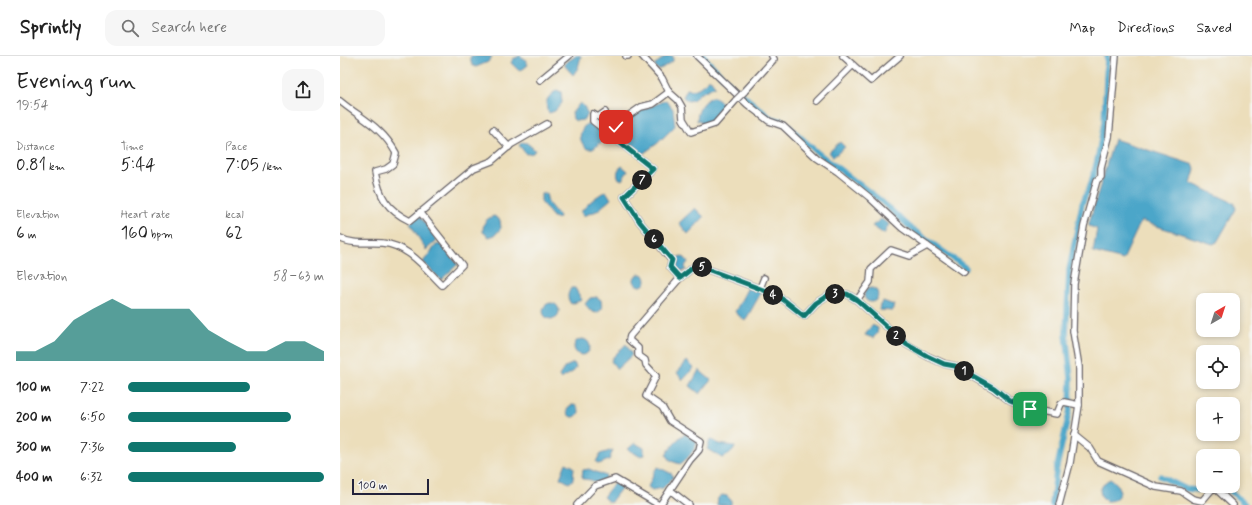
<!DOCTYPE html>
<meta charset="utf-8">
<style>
:root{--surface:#fff;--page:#f6f6f6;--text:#222;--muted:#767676;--line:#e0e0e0;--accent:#0f766e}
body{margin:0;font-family:Mynerve,sans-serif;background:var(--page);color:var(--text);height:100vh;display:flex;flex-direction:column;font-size:15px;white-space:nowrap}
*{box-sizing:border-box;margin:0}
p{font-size:13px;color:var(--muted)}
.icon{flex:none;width:22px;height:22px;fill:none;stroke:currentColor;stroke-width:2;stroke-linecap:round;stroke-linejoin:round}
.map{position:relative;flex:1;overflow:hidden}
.panel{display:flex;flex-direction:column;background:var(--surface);width:340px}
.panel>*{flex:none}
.needle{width:26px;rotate:39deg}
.tools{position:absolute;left:856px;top:237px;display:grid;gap:8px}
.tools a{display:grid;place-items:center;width:44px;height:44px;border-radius:8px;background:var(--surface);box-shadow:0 2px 6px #0003;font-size:20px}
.scale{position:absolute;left:12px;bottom:10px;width:77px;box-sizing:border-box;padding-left:4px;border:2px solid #22223b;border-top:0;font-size:11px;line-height:14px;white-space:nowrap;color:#22223b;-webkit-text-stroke:3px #f6f6f2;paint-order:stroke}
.pin{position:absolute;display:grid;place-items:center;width:34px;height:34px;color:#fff;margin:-17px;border-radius:8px;box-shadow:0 2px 6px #0006}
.km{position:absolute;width:20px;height:20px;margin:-10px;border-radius:50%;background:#222;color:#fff;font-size:11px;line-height:20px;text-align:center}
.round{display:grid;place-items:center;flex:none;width:42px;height:42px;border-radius:12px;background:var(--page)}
.headline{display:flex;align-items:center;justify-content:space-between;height:68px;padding:0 16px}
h1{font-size:22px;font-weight:600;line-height:30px}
.metrics{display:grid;grid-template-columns:repeat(3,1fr);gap:6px;height:68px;padding:4px 16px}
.metrics div{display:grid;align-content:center}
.metrics b{font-size:17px;font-weight:600}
.metrics small{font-size:11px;font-weight:400}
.metrics p{font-size:11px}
.chart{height:112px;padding:8px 16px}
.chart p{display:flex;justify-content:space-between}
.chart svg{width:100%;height:72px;margin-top:4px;fill:var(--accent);opacity:.7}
ul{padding:0 16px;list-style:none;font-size:13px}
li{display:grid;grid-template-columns:64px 48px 1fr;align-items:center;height:30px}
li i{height:10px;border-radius:5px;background:var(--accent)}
header{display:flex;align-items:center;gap:24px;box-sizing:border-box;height:56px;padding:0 20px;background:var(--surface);border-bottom:1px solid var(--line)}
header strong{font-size:19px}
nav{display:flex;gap:22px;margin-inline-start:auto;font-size:14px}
.search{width:280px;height:36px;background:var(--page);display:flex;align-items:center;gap:10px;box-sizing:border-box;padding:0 14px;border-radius:12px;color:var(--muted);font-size:15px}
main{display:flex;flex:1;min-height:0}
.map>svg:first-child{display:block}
</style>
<header>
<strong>Sprintly</strong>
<div class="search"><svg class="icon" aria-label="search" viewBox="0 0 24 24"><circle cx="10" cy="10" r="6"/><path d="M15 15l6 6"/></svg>Search here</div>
<nav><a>Map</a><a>Directions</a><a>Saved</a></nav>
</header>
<main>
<section class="panel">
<div class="headline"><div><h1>Evening run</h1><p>19:54</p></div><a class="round"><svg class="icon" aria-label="share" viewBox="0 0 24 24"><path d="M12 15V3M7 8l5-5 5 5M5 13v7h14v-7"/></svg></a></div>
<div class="metrics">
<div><p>Distance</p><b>0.81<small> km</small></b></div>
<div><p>Time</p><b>5:44</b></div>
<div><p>Pace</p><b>7:05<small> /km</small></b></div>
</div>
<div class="metrics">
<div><p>Elevation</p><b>6<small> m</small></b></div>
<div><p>Heart rate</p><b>160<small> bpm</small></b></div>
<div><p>kcal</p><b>62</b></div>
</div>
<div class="chart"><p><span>Elevation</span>58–63 m</p>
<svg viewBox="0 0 160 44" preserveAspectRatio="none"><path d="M0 44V38L10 38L20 32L30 19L40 12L50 6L60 12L70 12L80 12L90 12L100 25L110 32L120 38L130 38L140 32L150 32L160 38V44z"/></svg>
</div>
<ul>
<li><b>100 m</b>7:22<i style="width:62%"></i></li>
<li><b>200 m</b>6:50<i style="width:83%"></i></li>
<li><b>300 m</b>7:36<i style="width:55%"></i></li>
<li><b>400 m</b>6:32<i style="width:100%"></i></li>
</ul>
</section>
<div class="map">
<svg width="912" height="449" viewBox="0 0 912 449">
<rect width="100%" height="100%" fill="#f6f6f2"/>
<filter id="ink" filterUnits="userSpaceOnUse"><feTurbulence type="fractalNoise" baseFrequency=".025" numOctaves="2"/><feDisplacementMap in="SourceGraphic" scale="8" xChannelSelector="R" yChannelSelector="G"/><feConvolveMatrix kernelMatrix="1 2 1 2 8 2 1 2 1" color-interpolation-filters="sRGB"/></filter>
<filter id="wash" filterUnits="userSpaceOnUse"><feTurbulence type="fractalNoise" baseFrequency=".012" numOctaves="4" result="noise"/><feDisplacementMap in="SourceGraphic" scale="16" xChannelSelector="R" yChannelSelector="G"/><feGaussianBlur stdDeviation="0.9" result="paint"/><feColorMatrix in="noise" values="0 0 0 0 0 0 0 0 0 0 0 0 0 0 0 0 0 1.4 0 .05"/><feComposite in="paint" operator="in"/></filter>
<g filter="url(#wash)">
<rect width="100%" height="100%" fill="#ecdebb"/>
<g fill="#4ba6c9" stroke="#366482">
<path d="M 131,0 L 151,0 L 152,1 L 148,6 L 136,11 L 132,9 L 130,2 Z"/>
<path d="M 180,0 L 185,3 L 188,9 L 183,13 L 178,14 L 171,7 L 173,3 Z"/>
<path d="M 236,0 L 241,0 L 238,12 L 233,19 L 225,10 L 225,7 Z"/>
<path d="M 327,0 L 333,0 L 333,5 L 319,14 L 315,11 L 315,8 Z"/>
<path d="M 370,23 L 375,30 L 359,38 L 353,44 L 348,45 L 343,41 L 347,33 C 356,37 363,28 370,23 Z"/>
<path d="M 217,34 L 221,36 L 222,47 L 215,55 L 209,57 L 207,54 C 205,43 208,41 217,34 Z"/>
<path d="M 371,41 C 376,40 382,45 383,50 L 372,65 L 366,69 L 360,67 L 361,64 L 357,65 C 357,55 362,47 371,41 Z"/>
<path d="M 326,44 L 333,53 L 335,70 L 318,87 L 301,99 L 275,78 L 282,68 L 295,57 Z"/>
<path d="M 240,47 L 244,50 L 248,59 L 243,64 L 236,65 L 233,63 L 232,57 Z"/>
<path d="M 248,67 L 264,78 L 265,83 L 253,93 L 247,93 C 238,85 238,74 248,67 Z"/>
<path d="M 774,83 L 854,109 L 855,113 L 851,127 L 894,147 L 896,153 L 877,186 L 873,188 L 801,165 L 783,204 L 753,196 L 757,173 L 749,170 L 749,167 Z"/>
<path d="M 182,86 L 187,87 L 195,94 L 193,97 L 186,98 L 179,89 Z"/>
<path d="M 500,86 L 505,91 L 493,101 L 489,96 Z"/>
<path d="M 282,110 L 288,115 L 282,124 L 278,122 C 277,116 277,114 282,110 Z"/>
<path d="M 266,135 L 271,143 L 257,155 L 243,160 L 241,156 C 248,147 255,141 266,135 Z"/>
<path d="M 206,137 L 208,147 L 219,160 L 218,163 L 213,161 L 201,146 L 201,138 Z"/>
<path d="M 355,152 L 364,161 L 348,178 L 339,167 Z"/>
<path d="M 79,159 L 97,184 L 86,194 L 70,167 Z"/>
<path d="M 154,160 L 160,164 L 161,172 L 155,179 L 149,181 L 143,176 C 143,167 145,163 154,160 Z"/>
<path d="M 541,163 L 549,168 L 544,178 L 532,170 Z"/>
<path d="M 100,188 L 118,208 L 101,224 L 83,206 L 96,189 Z"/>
<path d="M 340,200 L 345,202 L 348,206 L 345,210 L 346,214 L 342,215 L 335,213 L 333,207 Z"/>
<circle cx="300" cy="224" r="6"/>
<path d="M 408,231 L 422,235 L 405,265 L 395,256 Z"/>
<path d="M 231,232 L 235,232 L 242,244 L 231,248 C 227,242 227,239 231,232 Z"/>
<circle cx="531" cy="239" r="7"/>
<path d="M 257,241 L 261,244 L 262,253 L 257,257 L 252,256 L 245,248 L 250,242 Z"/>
<path d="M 543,245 L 554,249 L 552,255 L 539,254 L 540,249 Z"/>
<circle cx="211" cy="255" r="8"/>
<path d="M 532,269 L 538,272 L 537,278 L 533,282 L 525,279 Z"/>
<circle cx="242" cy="291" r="8"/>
<path d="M 286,288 L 292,299 L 277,313 L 271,305 L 273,301 Z"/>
<path d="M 347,305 L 354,312 L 343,324 L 337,317 Z"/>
<path d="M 234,307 L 236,311 L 234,315 L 221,323 L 219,320 L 225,311 Z"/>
<path d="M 359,314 L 371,324 L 360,338 L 350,330 Z"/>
<circle cx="233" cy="355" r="6"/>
<path d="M 345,378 L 357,386 C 355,394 347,404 340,408 L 331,405 L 326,398 L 340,381 Z"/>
<path d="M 370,384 C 375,384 376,387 380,388 C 385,390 390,388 395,391 C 393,397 387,400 382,402 L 367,393 Z"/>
<path d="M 295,387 L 304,392 L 304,399 L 299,400 L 288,393 Z"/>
<path d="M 273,394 L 269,404 L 259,408 L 256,406 L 260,398 Z"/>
<path d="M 226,407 L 234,411 L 233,424 L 229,427 L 220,422 Z"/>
<path d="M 318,411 L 332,418 L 333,422 L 323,432 L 312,434 L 308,431 L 315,414 Z"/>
<path d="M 249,413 L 266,420 L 266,422 L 256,427 L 251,424 L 243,423 L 242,420 L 243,414 Z"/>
<path d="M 772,423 L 777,428 L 780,436 C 777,443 774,445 766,445 L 761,440 L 760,434 C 763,429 765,424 772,423 Z"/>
<path d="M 274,427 L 282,431 L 270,447 L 263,441 Z"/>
<path d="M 382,439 L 387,440 L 391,444 L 391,449 L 377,449 L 378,442 Z"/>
</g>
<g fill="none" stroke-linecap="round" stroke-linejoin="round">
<g stroke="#4ba6c9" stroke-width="5.5">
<path d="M 363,0 L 391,29 L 431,62 L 443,65 L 478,97 L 540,144 L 571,172 L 626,212"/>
<path d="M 820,420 L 846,433 L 857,434 L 863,427"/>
<path d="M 885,430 L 906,449"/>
<path d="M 712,449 L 716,415 L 730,353 L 731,323 L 726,278 L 729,214 L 742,148 L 751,127 L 757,105 L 764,67 L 767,0"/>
</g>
</g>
</g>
<g filter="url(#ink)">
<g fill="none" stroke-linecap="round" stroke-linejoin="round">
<g stroke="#696468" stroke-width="8">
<g id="minor">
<path d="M 286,0 L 288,0"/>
<path d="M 302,0 L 322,22 L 329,36 L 338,44 L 342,51 L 343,63 L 351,76 L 375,68 L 396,44"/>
<path d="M 357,0 L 407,48 L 429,65 L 443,70 L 477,102 L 498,116 L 529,141 L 562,172 L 624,216"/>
<path d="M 503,0 L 531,25 L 560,0"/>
<path d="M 200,24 L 229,0"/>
<path d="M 404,36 L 434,3 L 432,0"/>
<path d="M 0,45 C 23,64 41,70 56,97 L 53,108 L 46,113 L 35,116 C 39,140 47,154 70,165 L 134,112 L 152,105 L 172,88 L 207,68"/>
<path d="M 477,45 L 513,9"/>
<path d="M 265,56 L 258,61 L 253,58 L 253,65 L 313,113 L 284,141 L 300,166 L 332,205 L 330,211 L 340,222 L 356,209 L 426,235 L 444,244 L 464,260 L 476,247 L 490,238 L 507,238 L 517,244 L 566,288 L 587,300 L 605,308 L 615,310 L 653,332 L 670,345 L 690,353 L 717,358 L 721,348 L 724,346 L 739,349"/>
<path d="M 153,74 L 169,91"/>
<path d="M 269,78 L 288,60 L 301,51 L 313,48 L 329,36"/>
<path d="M 0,182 C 12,189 28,186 42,187 C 68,189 85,212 102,229 L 122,209 L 80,156"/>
<path d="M 340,222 L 290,280 L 289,284 L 298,292 L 298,299 L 305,304 L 306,309 L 316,320 L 306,340 L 322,351 L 330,365 L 361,385 L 359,394 L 350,404 L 330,434 L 349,449"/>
<path d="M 420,232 L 424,222"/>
<path d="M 517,244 L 530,226 L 531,213 L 551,194 L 569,200 L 587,190"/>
<path d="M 734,379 L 750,392 L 758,405 L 816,431 L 841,435 L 853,443 L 862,445 L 874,431 L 893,449"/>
<path d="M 237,449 L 255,430 L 275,423 L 319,449"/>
<path d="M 320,449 L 330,434"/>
<path d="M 719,449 L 730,407 L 739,349 L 739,311 L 733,275 L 734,228 L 744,170 L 757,124 L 761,121 L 761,112 L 769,81 L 776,0"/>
</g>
</g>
<use href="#minor" stroke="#fff" stroke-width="5.5"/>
<g stroke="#696468" stroke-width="8" stroke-linecap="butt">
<path id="minor-bridge" d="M 396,44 L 404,36"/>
</g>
<use href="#minor-bridge" stroke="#fff" stroke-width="5.5"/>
</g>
</g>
<g fill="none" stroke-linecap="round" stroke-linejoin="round" filter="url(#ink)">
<g stroke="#fff" stroke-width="8">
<path id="route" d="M 276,71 L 269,78 L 313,113 L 284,141 L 300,166 L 332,204 L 330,211 L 340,222 L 356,209 L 426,235 L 444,244 L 464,260 L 476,247 L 490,238 L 507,238 L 517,244 L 566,288 L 587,300 L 604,308 L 615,310 L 654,332 L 670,345 L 690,353"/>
</g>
<use href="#route" stroke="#0f766e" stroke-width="5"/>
</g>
</svg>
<div class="tools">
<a><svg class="needle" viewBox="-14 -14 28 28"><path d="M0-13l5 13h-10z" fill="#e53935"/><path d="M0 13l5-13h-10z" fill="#767676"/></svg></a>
<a><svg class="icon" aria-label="locate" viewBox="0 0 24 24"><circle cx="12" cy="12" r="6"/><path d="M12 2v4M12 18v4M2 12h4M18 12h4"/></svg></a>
<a>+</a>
<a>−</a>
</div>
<div class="scale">100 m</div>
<div class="pin" style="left:690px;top:353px;background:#1e9e55"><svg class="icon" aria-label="arrive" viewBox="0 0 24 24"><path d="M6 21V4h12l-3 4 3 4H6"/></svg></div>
<div class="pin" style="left:276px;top:71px;background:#d93025"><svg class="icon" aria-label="check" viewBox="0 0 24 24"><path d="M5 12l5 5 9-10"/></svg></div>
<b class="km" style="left:624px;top:315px">1</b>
<b class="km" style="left:556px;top:280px">2</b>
<b class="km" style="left:495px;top:238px">3</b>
<b class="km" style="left:433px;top:239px">4</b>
<b class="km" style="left:362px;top:211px">5</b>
<b class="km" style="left:314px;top:183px">6</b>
<b class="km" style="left:302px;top:124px">7</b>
</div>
</main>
